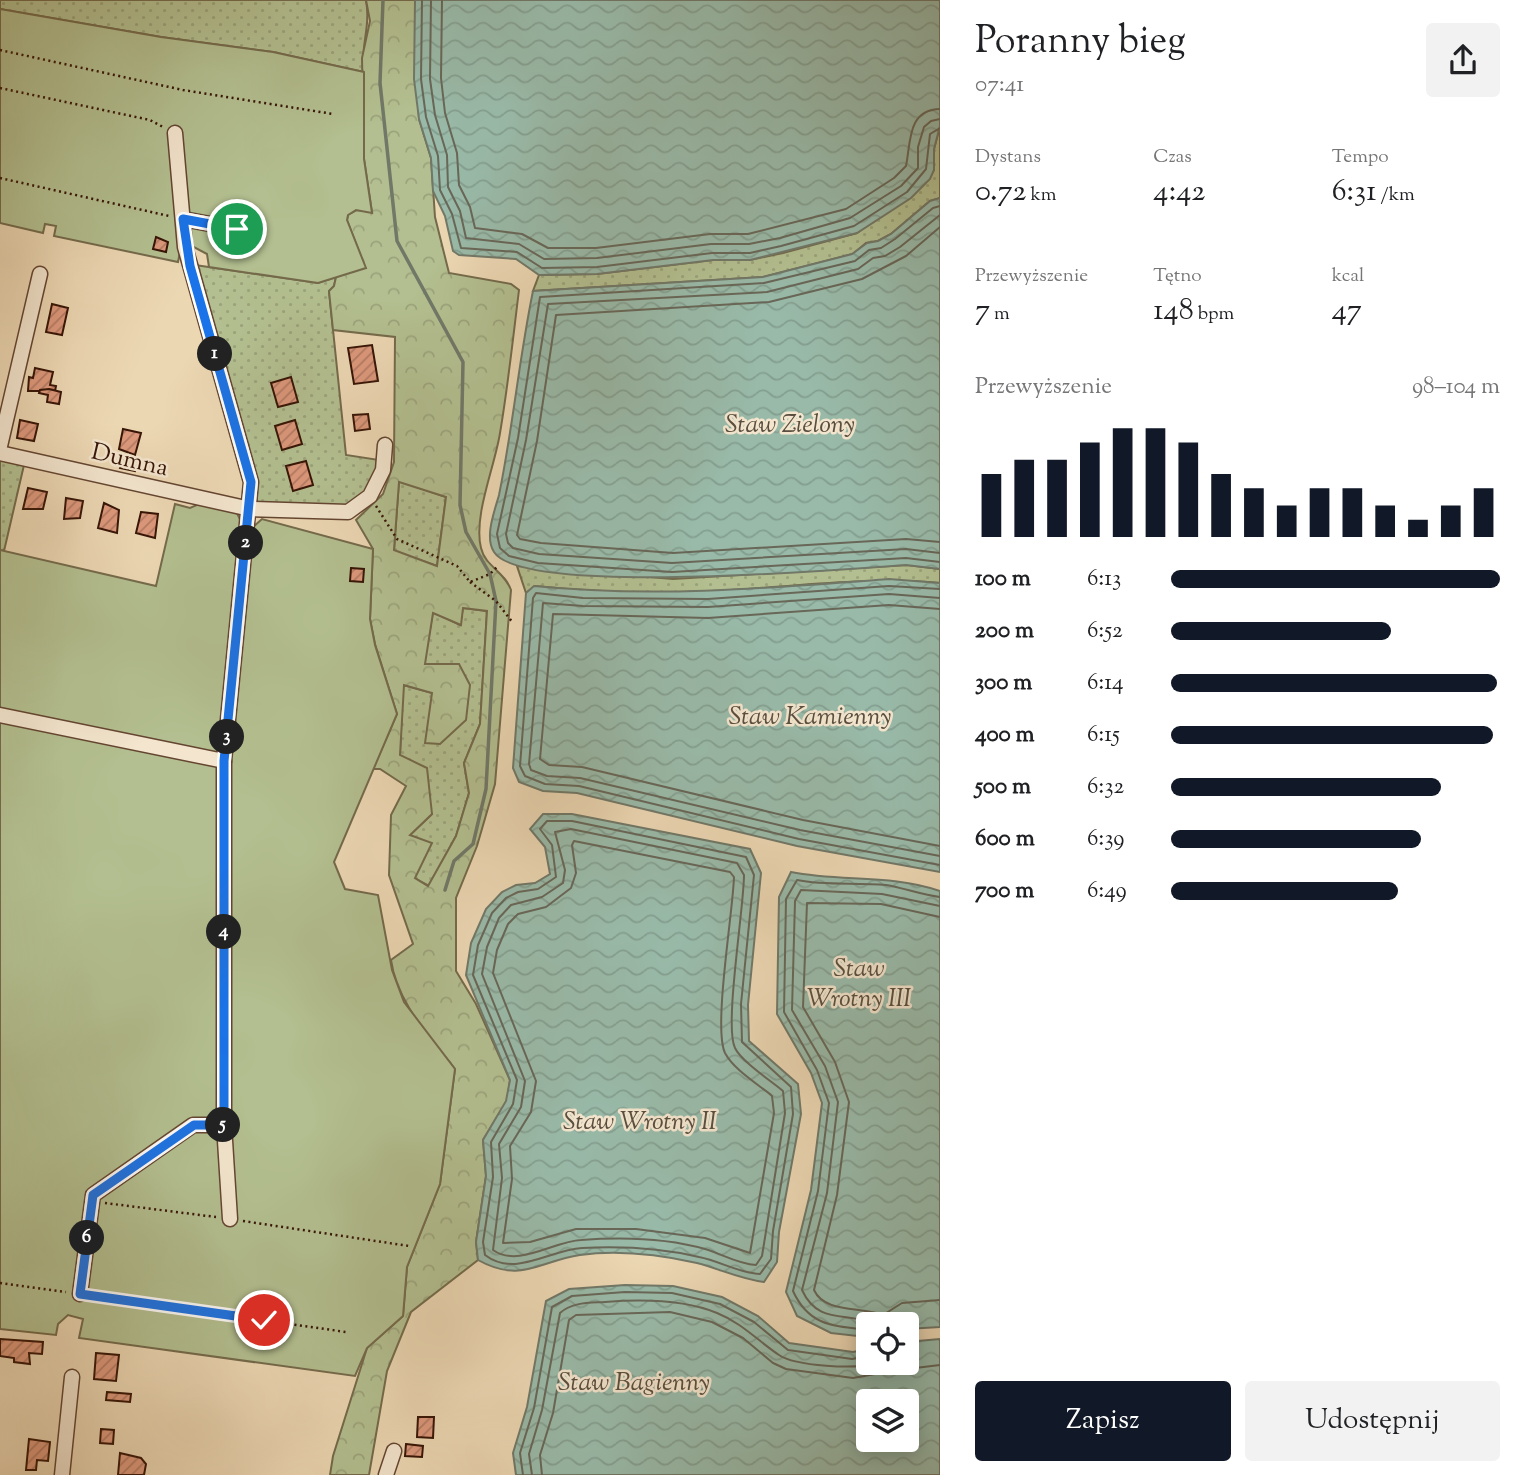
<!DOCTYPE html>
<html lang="pl">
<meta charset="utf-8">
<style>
:root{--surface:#fff;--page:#f2f2f2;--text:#202124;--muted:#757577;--accent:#111827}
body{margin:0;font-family:"Sorts Mill Goudy",serif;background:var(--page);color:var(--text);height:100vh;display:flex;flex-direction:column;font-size:26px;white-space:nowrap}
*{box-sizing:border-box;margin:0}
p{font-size:23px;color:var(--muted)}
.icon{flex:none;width:38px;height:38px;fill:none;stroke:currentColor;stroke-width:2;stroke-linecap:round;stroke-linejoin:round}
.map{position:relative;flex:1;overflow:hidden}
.details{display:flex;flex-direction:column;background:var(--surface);width:595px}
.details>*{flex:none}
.buttons{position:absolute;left:856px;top:1312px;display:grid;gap:14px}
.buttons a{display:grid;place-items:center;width:63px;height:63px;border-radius:7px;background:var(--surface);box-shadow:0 4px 18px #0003;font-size:35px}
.pin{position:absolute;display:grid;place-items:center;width:60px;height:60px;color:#fff;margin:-30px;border:4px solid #fff;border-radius:50%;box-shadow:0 2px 7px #0007}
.km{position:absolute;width:35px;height:35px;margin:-18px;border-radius:50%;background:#222;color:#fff;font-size:19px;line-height:35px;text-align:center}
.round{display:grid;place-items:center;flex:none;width:74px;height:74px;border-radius:7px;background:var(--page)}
.headline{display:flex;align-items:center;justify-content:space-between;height:119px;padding:0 35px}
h1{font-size:38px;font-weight:600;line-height:52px}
.metrics{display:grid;grid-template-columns:repeat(3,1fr);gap:10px;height:119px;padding:7px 35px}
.metrics div{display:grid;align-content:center}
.metrics b{font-size:30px;font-weight:600}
.metrics small{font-size:19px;font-weight:400}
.metrics p{font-size:19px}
.chart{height:196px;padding:14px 35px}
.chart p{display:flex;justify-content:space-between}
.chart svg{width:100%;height:126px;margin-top:7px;stroke:var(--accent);stroke-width:6}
.action{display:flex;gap:14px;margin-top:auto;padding:14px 35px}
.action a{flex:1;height:80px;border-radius:7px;background:var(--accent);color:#fff;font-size:28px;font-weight:600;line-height:80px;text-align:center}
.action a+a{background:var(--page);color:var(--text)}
ul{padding:0 35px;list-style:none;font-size:23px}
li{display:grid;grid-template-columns:112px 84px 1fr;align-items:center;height:52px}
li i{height:18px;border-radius:9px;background:var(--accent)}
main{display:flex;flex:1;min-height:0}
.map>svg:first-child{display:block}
</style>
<main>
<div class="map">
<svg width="940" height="1475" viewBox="0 0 940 1475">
<defs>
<pattern id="grass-dots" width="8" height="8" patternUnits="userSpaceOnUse" patternTransform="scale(1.75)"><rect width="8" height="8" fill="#b3bf90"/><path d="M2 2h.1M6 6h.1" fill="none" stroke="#9ba37b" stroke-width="1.8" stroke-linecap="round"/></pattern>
<pattern id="forest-crowns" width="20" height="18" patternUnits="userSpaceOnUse" patternTransform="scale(1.75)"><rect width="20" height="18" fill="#b3bf90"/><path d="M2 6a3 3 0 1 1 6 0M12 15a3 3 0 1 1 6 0" fill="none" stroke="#9ba37b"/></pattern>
<pattern id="water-waves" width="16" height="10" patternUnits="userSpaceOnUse" patternTransform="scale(1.75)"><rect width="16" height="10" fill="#99baa9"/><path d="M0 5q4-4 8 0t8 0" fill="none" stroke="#849f90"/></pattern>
<pattern id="building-hatch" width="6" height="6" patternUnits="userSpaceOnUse" patternTransform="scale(1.75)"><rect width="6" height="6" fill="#dd987c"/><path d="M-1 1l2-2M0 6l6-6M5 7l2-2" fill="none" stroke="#b47b64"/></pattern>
</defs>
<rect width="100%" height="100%" fill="#ecd7b3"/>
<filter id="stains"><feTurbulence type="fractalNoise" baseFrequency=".00286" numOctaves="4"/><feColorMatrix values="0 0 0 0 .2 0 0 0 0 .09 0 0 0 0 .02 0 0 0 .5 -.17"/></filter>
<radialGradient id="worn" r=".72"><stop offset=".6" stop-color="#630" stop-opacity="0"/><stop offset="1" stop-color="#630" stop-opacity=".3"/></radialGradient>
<g fill="url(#grass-dots)" stroke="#746a4b" stroke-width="2">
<path d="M 0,0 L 366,0 C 371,28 360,46 364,72 L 273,52 L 161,37 L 0,9 Z"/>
<path d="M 940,126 L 940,198 L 930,201 L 891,234 L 878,241 L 866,243 L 853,254 L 763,277 L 533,291 L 539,275 L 597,274 L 713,260 L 750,260 L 783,253 L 857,233 L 934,170 L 934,149 Z"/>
<path d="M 195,265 L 318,283 L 336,277 L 334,286 L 329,291 L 346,455 L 379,460 L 368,495 L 346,508 L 257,504 L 257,481 Z"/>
<path d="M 0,460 L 24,465 L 4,551 L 0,550 Z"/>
<path d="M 399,481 L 446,497 L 437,566 L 394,551 Z"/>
<path d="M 907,565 L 940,569 L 940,583 C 863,576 787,588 711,591 C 652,594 593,592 535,586 L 526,593 L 517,566 L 673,579 Z"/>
<path d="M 463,608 L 487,611 L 480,724 L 464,763 L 469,793 L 456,836 L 429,886 L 414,878 L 409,836 L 432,814 L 400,755 L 403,685 L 432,693 L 466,720 L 424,664 L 433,612 L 460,625 Z"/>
</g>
<path fill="url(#forest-crowns)" stroke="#746a4b" stroke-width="2" fill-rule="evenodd" d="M 366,0 L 415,0 L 419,119 L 431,158 L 435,217 L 449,273 L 511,284 L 519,290 C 513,338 508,386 500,433 C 495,466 473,516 481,548 C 485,566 505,572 511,590 L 495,784 L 477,846 L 456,898 L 456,971 L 476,1004 L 510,1080 L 507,1101 L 483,1140 L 486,1176 L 476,1242 L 478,1260 L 411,1312 L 387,1371 L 369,1475 L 330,1475 L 333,1456 L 367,1348 L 403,1316 L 407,1267 L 440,1184 L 455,1069 C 429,1035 397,1003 391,960 L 413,944 L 389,875 L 391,815 L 406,786 L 380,769 L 373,769 L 397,714 L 375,644 L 370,619 L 373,549 L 356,520 L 383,494 L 394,462 L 395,337 L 333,330 L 329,291 L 334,286 L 336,277 L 365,267 L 347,220 L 348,215 L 357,210 L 372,212 L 364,159 L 362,58 L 370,21 ZM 399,482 L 446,497 L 437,566 L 394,550 ZM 463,608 L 487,611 L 480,724 L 464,763 L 469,793 L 456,836 L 428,886 L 415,878 L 432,843 L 410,835 L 432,814 L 427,768 L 400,755 L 404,685 L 432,693 L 425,743 L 440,744 L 466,720 L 470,685 L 459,664 L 425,664 L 433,613 L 461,625 Z"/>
<g fill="#b3bf90" stroke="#746a4b" stroke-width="2">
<path d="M 0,9 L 161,37 L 273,52 L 364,72 L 364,159 L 372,213 L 356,210 L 348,215 L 347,220 L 366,268 L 318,283 L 209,267 L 207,254 L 192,246 L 181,247 L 178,262 L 54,236 L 56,226 L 45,224 L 43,233 L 0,223 Z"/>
<path d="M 175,504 L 190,508 L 199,504 L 237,513 L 243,526 L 252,528 L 262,519 L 373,549 L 370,619 L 375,645 L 397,714 L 334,862 L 345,889 L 378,895 L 392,970 L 404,1002 L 455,1069 L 440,1184 L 407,1267 L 403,1316 L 367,1348 L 355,1376 L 79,1338 L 83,1319 L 68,1315 L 58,1324 L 56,1335 L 0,1329 L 0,550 L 156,586 Z"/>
</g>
<g fill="url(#water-waves)" stroke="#717868" stroke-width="2" fill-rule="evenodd">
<path d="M 415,0 L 940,0 L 940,126 L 934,149 L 934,170 L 930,179 L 911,198 L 857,233 L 750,260 L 713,260 L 597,274 L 539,275 L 516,259 L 459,255 L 453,251 L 445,216 L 433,191 L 431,158 L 419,119 L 414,79 Z"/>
<path d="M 940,198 L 940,569 L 906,565 C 846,569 523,597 494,552 C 484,537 495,510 499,495 C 513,427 519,359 533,291 L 763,277 L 852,254 L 867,243 L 878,241 L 891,234 L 930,201 Z"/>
<path d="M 889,579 L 940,583 L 940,872 L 797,846 L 577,793 L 543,791 L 519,782 L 513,768 L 526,593 L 534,586 C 653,598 771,588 889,579 Z"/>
<path d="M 543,814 L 572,814 L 750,849 L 761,873 L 748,1005 L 749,1041 L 798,1084 L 801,1114 L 779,1232 L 777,1262 L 764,1282 C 740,1279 720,1269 697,1263 C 661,1255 617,1250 580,1255 C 539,1261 521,1284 478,1260 L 476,1242 L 486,1176 L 483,1140 L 506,1101 L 510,1080 L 466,975 L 471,943 L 486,909 L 502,892 L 516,885 L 535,883 L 550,874 L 545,847 L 530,829 Z"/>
<path d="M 791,872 C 841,882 891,874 940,891 L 940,1327 L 907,1329 L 906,1325 L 868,1325 L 866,1337 L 831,1333 L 797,1316 L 786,1292 L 811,1190 L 822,1103 L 811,1073 L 777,1014 L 779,897 Z"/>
<path d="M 625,1285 L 673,1286 L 722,1297 L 758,1316 L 789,1343 L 853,1352 L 868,1349 L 868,1363 L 906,1363 L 907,1342 L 940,1339 L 940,1475 L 516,1475 L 513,1453 L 527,1407 L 546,1301 L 569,1289 ZM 868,1402 L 906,1402 L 906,1440 L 868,1440 Z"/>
</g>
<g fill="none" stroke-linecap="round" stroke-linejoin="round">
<g stroke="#686758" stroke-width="2">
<path d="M 422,0 L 421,79 L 426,117 L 438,156 L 440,190 L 452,214 L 461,248 L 517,252 L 542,268 L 597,267 L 712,253 L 750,253 L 781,246 L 854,226 L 907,192 L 926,169 L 930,134 L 940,128"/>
<path d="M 431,0 L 430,79 L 435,115 L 447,155 L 448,187 L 460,211 L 466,238 L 519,244 L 544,259 L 597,258 L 711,244 L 749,244 L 780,238 L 850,218 L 901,186 L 918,168 L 918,147 L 924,127 L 931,121 L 940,119"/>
<path d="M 442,0 L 441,78 L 445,113 L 457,153 L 459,185 L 470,207 L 475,228 L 522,234 L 548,248 L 596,248 L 710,234 L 748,234 L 846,209 L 894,178 L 906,166 C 911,142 907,110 940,109"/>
<path d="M 940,206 L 933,208 L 895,239 L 881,248 L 869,250 L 855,261 L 764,283 L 540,297 L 518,438 L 497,534 L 500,548 L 509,556 L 538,563 L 672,572 L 906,558 L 940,562"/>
<path d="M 940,215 L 900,247 L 885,256 L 873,258 L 858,269 L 767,292 L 548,304 L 526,440 L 506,534 L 508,543 L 513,548 L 539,554 L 672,563 L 906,549 L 940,553"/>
<path d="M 940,227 L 906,256 L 862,279 L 769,302 L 556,315 L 537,441 L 517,535 L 520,539 L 541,543 L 673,553 L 906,539 L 940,542"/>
<path d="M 940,589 L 889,586 L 708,599 L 583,598 L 536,593 L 533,598 L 520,766 L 525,776 L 545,784 L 579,786 L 799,839 L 940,865"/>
<path d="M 940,598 L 889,594 L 708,607 L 583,606 L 543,603 L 529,764 L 531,770 L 547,776 L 580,778 L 800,830 L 940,856"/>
<path d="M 940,609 L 889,605 L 708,618 L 553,614 L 540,759 L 549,765 L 582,767 L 803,820 L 940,846"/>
<path d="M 547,821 L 572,821 L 746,857 L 754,875 L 741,1004 L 742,1042 L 791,1087 L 793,1114 L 773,1231 L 771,1259 L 760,1274 C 738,1273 720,1261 699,1257 C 661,1248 621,1246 582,1248 C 549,1250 515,1278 485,1255 L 483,1242 L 493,1177 L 491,1142 L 513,1104 L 517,1080 L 473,975 L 478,945 L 492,913 L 506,898 L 518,892 L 538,889 L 556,877 L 552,845 L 540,829 Z"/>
<path d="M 571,829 L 737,863 L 744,875 C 744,908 724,1026 735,1048 C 741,1061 771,1081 783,1091 L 785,1113 L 762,1256 L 756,1265 C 738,1264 722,1254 705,1249 C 666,1238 621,1237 581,1240 C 554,1241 518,1268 493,1250 L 502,1178 L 499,1144 L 521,1107 L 525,1081 L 482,974 L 487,947 L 499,918 L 511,905 L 542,897 L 563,883 L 565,870 L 555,832 Z"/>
<path d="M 574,841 L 730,872 L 734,877 C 733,912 713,1028 725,1053 C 734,1070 758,1084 772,1096 L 774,1113 L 750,1253 L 705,1238 L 636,1229 L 576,1229 L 530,1242 L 503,1243 L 512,1179 L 510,1146 L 531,1112 L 536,1081 L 493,973 L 497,950 L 508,924 L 518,914 L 546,907 L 571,888 L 576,873 L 572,845 Z"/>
<path d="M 940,917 L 881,904 L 807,903 L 803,1007 L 835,1062 L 849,1102 L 837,1195 L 814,1290 C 825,1314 862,1306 883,1315 L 902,1303 L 940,1300"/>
<path d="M 877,1325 C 849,1310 819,1327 802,1290 L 827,1193 L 838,1102 L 825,1066 L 792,1010 L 795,901 L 801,890 L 882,894 L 940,906"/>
<path d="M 868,1330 C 833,1326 809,1326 793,1291 L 818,1191 L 829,1103 L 817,1070 L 784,1012 L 786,899 L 797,880 C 826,886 856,882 886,885 C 904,888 922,895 940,897"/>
<path d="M 523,1475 L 520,1453 L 534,1408 L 552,1307 L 572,1296 L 625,1292 L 672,1293 L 720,1304 L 754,1322 L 788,1350 L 852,1359 L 868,1356"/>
<path d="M 532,1475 L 529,1454 L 542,1410 L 560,1313 C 572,1302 589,1303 605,1302 C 642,1299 683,1299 717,1313 C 742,1323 758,1341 779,1355 C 795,1366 857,1370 875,1363"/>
<path d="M 542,1475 L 540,1455 L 553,1413 L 569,1320 L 576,1315 L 670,1312 L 712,1322 L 743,1338 L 773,1363 L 786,1369 L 853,1378 L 875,1374 L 891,1364 L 907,1369 L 940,1365"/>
</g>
<path stroke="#717868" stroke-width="3.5" d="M 383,0 L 380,83 L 397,241 L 463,362 L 460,505 L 466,532 L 490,574 L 496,601 L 486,789 L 473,844 L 454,861 L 445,890"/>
</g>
<g fill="url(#building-hatch)" stroke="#361406" stroke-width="2">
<path d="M 156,237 L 168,242 L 166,252 L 153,249 Z"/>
<path d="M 52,304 L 68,308 L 62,335 L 46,332 Z"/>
<path d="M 372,345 L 378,381 L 354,384 L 348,348 Z"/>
<path d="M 35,368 L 53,372 L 50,385 L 56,386 L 55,391 L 28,391 L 29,377 L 33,378 Z"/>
<path d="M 291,377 L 298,402 L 278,407 L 271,383 Z"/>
<path d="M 49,389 L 61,392 L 59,404 L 47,402 L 48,395 L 39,393 L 40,390 Z"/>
<path d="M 368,414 L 370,429 L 355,431 L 353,415 Z"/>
<path d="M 20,420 L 38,424 L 34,441 L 17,438 Z"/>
<path d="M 295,420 L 302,444 L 282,450 L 275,426 Z"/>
<path d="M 123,429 L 141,433 L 135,455 L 119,449 Z"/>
<path d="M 122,459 L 137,461 L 135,471 L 120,468 Z"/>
<path d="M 306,461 L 313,485 L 293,491 L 286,466 Z"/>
<path d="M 28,488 L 47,492 L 43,509 L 23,509 Z"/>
<path d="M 66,498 L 83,501 L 80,518 L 64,519 Z"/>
<path d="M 104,503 L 119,510 L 117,533 L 98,528 Z"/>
<path d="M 141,512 L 158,514 L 155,538 L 136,533 Z"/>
<path d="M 351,568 L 364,569 L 363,582 L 350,581 Z"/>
<path d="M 0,1339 L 43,1342 L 42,1354 L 29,1353 L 30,1364 L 14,1362 L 14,1358 L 0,1356 Z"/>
<path d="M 96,1353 L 119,1355 L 116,1381 L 94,1379 Z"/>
<path d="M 107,1392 L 131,1394 L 130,1402 L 106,1400 Z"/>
<path d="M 418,1417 L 434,1417 L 433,1438 L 417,1437 Z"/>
<path d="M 101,1429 L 114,1430 L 113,1444 L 100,1443 Z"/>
<path d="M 29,1439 L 50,1442 L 48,1461 L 37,1460 L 36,1470 L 26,1470 Z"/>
<path d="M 406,1444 L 423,1446 L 422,1457 L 405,1456 Z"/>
<path d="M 120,1453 L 141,1458 L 146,1464 L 144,1475 L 118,1475 Z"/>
</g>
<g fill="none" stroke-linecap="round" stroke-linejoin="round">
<g stroke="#644531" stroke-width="17">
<g id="minor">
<path d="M 175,133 L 185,247 L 251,482 L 224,761 L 224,1125 L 230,1219"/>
<path d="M 183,219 L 237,229"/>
<path d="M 0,446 L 40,274"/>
<path d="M 0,453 L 250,509 L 348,512 L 370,496 L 383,470 L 385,445"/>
<path d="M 0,715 L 224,761"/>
<path d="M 80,1294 L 93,1195 L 193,1125 L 224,1125"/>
<path d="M 62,1475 L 72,1377"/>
<path d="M 386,1475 L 394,1451"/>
</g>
</g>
<g stroke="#361406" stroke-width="2.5" stroke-dasharray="2 3.5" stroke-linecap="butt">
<path d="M 0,50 L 183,90 L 333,114"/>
<path d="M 0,88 L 150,120 L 163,127"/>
<path d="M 0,178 L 169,216"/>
<path d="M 376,506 L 397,539 L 457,566 L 470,582 L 490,574 L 498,566"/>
<path d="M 470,582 L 496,601 L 513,623"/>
<path d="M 105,1203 L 216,1217"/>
<path d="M 243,1221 L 409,1246"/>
<path d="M 0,1283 L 66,1292"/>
<path d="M 93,1296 L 346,1332"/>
</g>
<use href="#minor" stroke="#f3e5ce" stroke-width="14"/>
</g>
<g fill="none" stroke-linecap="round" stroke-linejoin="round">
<g stroke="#fff" stroke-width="14">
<path id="route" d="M 237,229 L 183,219 L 190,266 L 251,482 L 224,761 L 224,1125 L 194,1125 L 93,1195 L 80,1294 L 264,1320"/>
</g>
<use href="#route" stroke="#1a73e8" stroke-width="9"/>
</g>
<g text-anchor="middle" stroke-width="5" stroke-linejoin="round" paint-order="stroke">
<g font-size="24" fill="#361406" stroke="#f3e5ce">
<text transform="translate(130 459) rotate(13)" y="8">Dumna</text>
</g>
<g font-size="26" font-style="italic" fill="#594e3f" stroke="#f3e5ce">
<text x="790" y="432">Staw Zielony</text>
<text x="810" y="724">Staw Kamienny</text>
<text x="859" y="976">Staw<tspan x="859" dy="30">Wrotny III</tspan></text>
<text x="640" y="1129">Staw Wrotny II</text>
<text x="634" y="1390">Staw Bagienny</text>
</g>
</g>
<rect width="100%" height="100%" filter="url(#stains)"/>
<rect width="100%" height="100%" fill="url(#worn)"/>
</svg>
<div class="buttons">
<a><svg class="icon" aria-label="locate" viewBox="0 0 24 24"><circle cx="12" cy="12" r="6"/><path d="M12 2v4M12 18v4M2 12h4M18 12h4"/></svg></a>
<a><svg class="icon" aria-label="layers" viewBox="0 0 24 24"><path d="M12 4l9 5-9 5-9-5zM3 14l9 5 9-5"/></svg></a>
</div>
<div class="pin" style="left:237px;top:229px;background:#1e9e55"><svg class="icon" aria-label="arrive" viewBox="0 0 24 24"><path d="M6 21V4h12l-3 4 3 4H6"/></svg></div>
<div class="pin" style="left:264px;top:1320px;background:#d93025"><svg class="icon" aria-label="check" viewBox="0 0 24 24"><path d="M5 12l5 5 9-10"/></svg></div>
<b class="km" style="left:215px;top:354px">1</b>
<b class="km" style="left:246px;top:543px">2</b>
<b class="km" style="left:227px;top:737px">3</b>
<b class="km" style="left:224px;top:932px">4</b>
<b class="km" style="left:223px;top:1125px">5</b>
<b class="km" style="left:87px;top:1238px">6</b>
</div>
<section class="details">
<div class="headline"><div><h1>Poranny bieg</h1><p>07:41</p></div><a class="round"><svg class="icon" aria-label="share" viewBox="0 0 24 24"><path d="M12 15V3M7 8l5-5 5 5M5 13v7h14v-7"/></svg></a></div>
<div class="metrics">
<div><p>Dystans</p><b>0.72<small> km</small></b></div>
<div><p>Czas</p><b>4:42</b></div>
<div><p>Tempo</p><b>6:31<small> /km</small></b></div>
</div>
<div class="metrics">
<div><p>Przewyższenie</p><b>7<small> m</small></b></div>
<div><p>Tętno</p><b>148<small> bpm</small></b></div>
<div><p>kcal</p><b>47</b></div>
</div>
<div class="chart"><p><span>Przewyższenie</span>98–104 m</p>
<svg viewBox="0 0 160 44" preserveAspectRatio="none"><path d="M5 44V22M15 44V17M25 44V17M35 44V11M45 44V6M55 44V6M65 44V11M75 44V22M85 44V27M95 44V33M105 44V27M115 44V27M125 44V33M135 44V38M145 44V33M155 44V27"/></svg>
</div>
<ul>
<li><b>100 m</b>6:13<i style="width:100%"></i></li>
<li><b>200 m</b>6:52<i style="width:67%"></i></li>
<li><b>300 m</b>6:14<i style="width:99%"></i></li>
<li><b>400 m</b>6:15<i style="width:98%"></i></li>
<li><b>500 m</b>6:32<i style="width:82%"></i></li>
<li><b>600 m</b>6:39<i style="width:76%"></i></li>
<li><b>700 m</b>6:49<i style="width:69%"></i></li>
</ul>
<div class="action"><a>Zapisz</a><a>Udostępnij</a></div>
</section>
</main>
